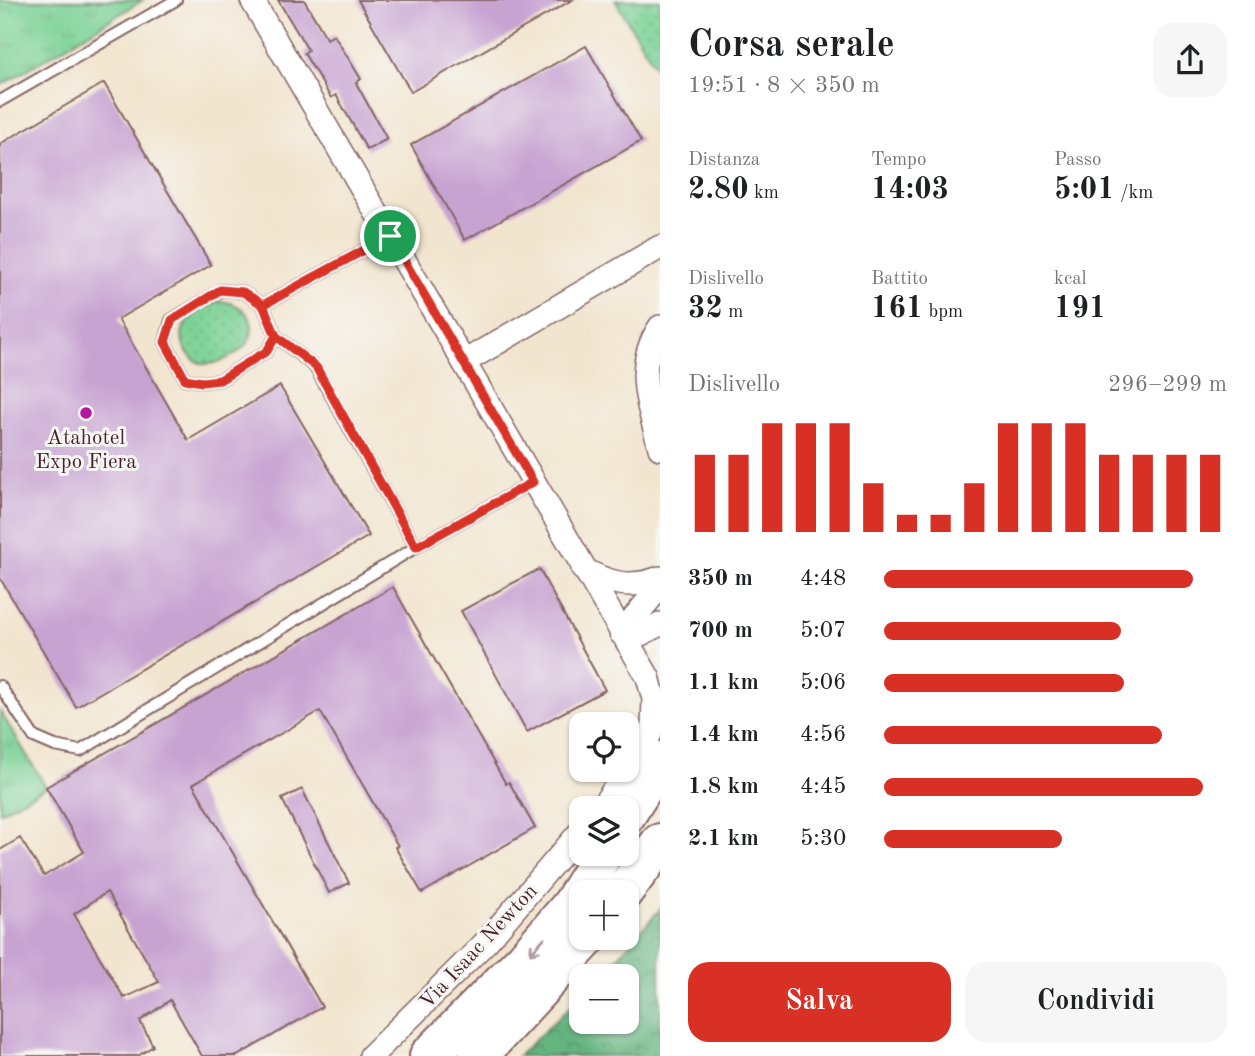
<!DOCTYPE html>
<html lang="it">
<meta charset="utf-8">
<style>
:root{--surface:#fff;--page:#f6f6f6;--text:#202124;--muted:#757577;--accent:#d93025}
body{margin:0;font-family:"Old Standard TT",serif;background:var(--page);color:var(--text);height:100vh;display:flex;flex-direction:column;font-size:26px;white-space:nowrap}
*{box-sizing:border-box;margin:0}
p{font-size:23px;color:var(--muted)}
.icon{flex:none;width:38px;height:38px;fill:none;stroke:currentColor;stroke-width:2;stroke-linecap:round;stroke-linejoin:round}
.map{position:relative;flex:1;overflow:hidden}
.panel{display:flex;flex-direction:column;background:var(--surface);width:595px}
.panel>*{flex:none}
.tools{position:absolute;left:569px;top:712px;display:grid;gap:14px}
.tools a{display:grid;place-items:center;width:70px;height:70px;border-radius:14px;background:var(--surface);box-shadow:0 2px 5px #0004;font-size:35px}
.pin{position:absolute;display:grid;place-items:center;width:60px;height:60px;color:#fff;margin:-30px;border:4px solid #fff;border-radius:50%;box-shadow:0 2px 7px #0007}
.round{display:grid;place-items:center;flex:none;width:74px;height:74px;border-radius:21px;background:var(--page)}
.head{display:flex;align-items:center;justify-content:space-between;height:119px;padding:0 28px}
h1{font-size:38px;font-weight:800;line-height:52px}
.metrics{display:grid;grid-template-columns:repeat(3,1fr);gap:10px;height:119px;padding:7px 28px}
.metrics div{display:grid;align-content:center}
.metrics b{font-size:30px;font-weight:800}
.metrics small{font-size:19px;font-weight:400}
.metrics p{font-size:19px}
.chart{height:196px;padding:14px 28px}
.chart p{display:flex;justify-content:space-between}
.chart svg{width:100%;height:126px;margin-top:7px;stroke:var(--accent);stroke-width:6}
.button{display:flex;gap:14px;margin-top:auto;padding:14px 28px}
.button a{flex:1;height:80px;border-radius:21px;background:var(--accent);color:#fff;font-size:28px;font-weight:800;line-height:80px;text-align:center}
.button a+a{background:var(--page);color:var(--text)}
ul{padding:0 28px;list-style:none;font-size:23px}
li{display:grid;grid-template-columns:112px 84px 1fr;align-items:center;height:52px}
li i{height:18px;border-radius:9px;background:var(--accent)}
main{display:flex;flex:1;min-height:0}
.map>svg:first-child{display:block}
</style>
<main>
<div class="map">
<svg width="660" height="1056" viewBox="0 0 660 1056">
<defs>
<pattern id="grass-dots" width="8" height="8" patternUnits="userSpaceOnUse" patternTransform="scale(1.75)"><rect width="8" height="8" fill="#7bd296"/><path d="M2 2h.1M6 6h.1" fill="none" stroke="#6cb481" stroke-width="1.8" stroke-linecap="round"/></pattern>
<pattern id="forest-crowns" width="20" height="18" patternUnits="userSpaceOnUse" patternTransform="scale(1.75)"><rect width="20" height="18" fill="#64b47f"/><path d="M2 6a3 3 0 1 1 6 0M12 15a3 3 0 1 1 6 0" fill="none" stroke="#549268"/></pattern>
<pattern id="park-tufts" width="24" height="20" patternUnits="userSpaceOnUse" patternTransform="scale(1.75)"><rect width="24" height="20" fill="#7bd296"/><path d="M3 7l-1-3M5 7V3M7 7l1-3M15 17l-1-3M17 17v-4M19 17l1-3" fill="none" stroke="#6cb481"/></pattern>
</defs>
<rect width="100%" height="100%" fill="#f6f6f2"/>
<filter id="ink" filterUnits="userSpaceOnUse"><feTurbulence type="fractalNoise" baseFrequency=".0143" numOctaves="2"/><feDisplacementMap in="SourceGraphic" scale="14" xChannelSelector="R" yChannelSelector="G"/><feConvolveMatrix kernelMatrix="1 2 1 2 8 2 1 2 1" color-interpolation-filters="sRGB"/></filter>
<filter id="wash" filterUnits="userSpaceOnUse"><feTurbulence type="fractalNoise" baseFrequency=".00686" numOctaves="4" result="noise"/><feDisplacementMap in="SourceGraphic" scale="28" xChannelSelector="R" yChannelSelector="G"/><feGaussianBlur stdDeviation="1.57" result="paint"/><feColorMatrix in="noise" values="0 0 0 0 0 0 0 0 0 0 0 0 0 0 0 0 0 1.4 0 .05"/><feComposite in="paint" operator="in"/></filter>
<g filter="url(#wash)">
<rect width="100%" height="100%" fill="#f2e5cf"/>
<g fill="url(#grass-dots)" stroke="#627860" stroke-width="2">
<path d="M 615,0 L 660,0 L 660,75 Z"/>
<path d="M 219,301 C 237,302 256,314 251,335 C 247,352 213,370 198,362 C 192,359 186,352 184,346 C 175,322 200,308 219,301 Z"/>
</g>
<path fill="url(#forest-crowns)" stroke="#576a55" stroke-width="2" d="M 660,909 L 660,1056 L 518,1056 L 581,996 L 581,1022 L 626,1022 L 626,976 L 601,976 Z"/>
<g fill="url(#park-tufts)" stroke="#627860" stroke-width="2">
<path d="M 0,0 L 143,0 L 0,86 Z"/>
<path d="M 0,711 L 46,787 L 0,812 Z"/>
</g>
<g id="blocks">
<g fill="#c7a3d2" fill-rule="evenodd">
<path d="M 278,0 L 304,0 L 327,39 L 334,35 L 361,79 L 356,83 L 387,139 L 367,150 L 336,95 L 331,98 L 304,53 L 308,50 Z"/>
<path d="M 358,0 L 572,0 L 411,92 Z"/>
<path d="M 586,46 L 641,141 L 465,240 L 411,145 Z"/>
<path d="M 104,83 L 211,265 L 118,319 L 188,440 L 280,386 L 369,536 L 76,707 L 0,578 L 0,144 Z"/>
<path d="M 539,569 L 605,690 L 527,732 L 461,611 Z"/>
<path d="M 393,587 L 506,784 L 509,782 L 535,828 L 422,893 L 395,847 L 398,846 L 320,711 L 193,784 L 322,1007 L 237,1056 L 202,1056 L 170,1000 L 140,1021 L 153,1046 L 138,1056 L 0,1056 L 0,850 L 20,838 L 44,876 L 84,852 L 46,787 ZM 107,892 L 159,982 L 124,998 L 74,914 Z"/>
<path d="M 302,789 L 349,883 L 329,893 L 282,799 Z"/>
</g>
</g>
</g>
<g filter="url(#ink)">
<use href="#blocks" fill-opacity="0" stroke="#856464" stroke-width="2"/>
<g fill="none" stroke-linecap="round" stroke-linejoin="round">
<g stroke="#856464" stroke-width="14">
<g id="lane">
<path d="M 0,101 L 176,0"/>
<path d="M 263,305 L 276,336 L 267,351 L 220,380 L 202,382 L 185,379 L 165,342 L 171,320 L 221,290 L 243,292 L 263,305 L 390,236"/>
<path d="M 276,336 L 315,367 L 416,547 L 533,482"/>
<path d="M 0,686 L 34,737 L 55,746 L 80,751 L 416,547"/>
</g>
</g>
<g stroke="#856464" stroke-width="26">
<g id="street">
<path d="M 252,0 L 648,677 L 654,699 L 653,727"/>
<path d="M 660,327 C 633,368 649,404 660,448"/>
<path d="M 464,362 L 660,247"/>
<path d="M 583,569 C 609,584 631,589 660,578"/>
<path d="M 621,633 L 660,587"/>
<path d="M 627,641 L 660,624"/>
<path d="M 601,808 L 644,748 L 658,715"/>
<path d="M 371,1056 L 487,941 L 581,831"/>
</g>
</g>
<g stroke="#856464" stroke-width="42">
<g id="highway">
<path d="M 626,815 L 660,761"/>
<path d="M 623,892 L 660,843"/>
<path d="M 566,914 L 603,854"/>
<path d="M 429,1056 L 525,959 L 581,894"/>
<path d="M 478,1056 L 587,938"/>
</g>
</g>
<use href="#lane" stroke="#fff" stroke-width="10"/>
<use href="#street" stroke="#fff" stroke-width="23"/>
<use href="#highway" stroke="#fff" stroke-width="38"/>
</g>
<defs><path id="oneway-shaft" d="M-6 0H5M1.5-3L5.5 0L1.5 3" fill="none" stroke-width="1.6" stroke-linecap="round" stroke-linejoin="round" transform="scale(1.75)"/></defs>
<use stroke="#ae9aa0" href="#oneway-shaft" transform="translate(537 946) rotate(132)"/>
</g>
<g fill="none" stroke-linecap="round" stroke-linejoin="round" filter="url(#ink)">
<g stroke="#fff" stroke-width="14">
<path id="route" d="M 390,236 L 263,305 L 276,336 L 267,351 L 220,380 L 202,382 L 185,379 L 165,342 L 172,320 L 220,290 L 243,292 L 263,305 L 276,336 L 316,367 L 416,547 L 533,482 L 390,236"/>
</g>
<use href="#route" stroke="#d93025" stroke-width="9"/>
</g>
<circle fill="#b5179e" stroke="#f6f6f2" stroke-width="2.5" cx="86" cy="413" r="7"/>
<g text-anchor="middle" stroke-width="6" stroke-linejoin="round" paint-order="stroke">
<g font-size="21" fill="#4a1f2b" stroke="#f6f6f2">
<text x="86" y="444">Atahotel<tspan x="86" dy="24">Expo Fiera</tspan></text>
</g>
<g font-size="21" fill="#4a1f2b" stroke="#f6f6f2">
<text transform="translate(478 946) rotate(-47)" y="7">Via Isaac Newton</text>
</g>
</g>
</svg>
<div class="tools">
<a><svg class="icon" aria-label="locate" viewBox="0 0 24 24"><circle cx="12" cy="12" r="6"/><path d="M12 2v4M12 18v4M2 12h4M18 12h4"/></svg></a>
<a><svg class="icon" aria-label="layers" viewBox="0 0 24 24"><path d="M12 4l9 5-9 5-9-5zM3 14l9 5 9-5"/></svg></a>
<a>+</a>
<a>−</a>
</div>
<div class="pin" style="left:390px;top:236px;background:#1e9e55"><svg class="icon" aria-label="arrive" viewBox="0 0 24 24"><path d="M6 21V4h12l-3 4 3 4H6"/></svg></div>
</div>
<section class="panel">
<div class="head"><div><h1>Corsa serale</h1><p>19:51 · 8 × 350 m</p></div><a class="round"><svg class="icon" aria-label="share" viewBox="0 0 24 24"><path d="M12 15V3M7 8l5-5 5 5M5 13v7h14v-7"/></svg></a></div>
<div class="metrics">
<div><p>Distanza</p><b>2.80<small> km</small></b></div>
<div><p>Tempo</p><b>14:03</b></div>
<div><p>Passo</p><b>5:01<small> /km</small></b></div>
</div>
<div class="metrics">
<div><p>Dislivello</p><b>32<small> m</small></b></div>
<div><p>Battito</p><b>161<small> bpm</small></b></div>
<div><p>kcal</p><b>191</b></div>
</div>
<div class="chart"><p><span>Dislivello</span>296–299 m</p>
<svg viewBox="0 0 160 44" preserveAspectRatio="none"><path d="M5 44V17M15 44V17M25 44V6M35 44V6M45 44V6M55 44V27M65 44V38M75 44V38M85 44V27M95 44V6M105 44V6M115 44V6M125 44V17M135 44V17M145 44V17M155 44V17"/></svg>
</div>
<ul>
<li><b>350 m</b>4:48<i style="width:90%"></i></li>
<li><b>700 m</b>5:07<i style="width:69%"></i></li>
<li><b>1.1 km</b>5:06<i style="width:70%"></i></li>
<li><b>1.4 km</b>4:56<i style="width:81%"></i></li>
<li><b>1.8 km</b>4:45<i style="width:93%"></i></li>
<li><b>2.1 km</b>5:30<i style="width:52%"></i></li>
</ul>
<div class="button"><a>Salva</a><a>Condividi</a></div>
</section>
</main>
